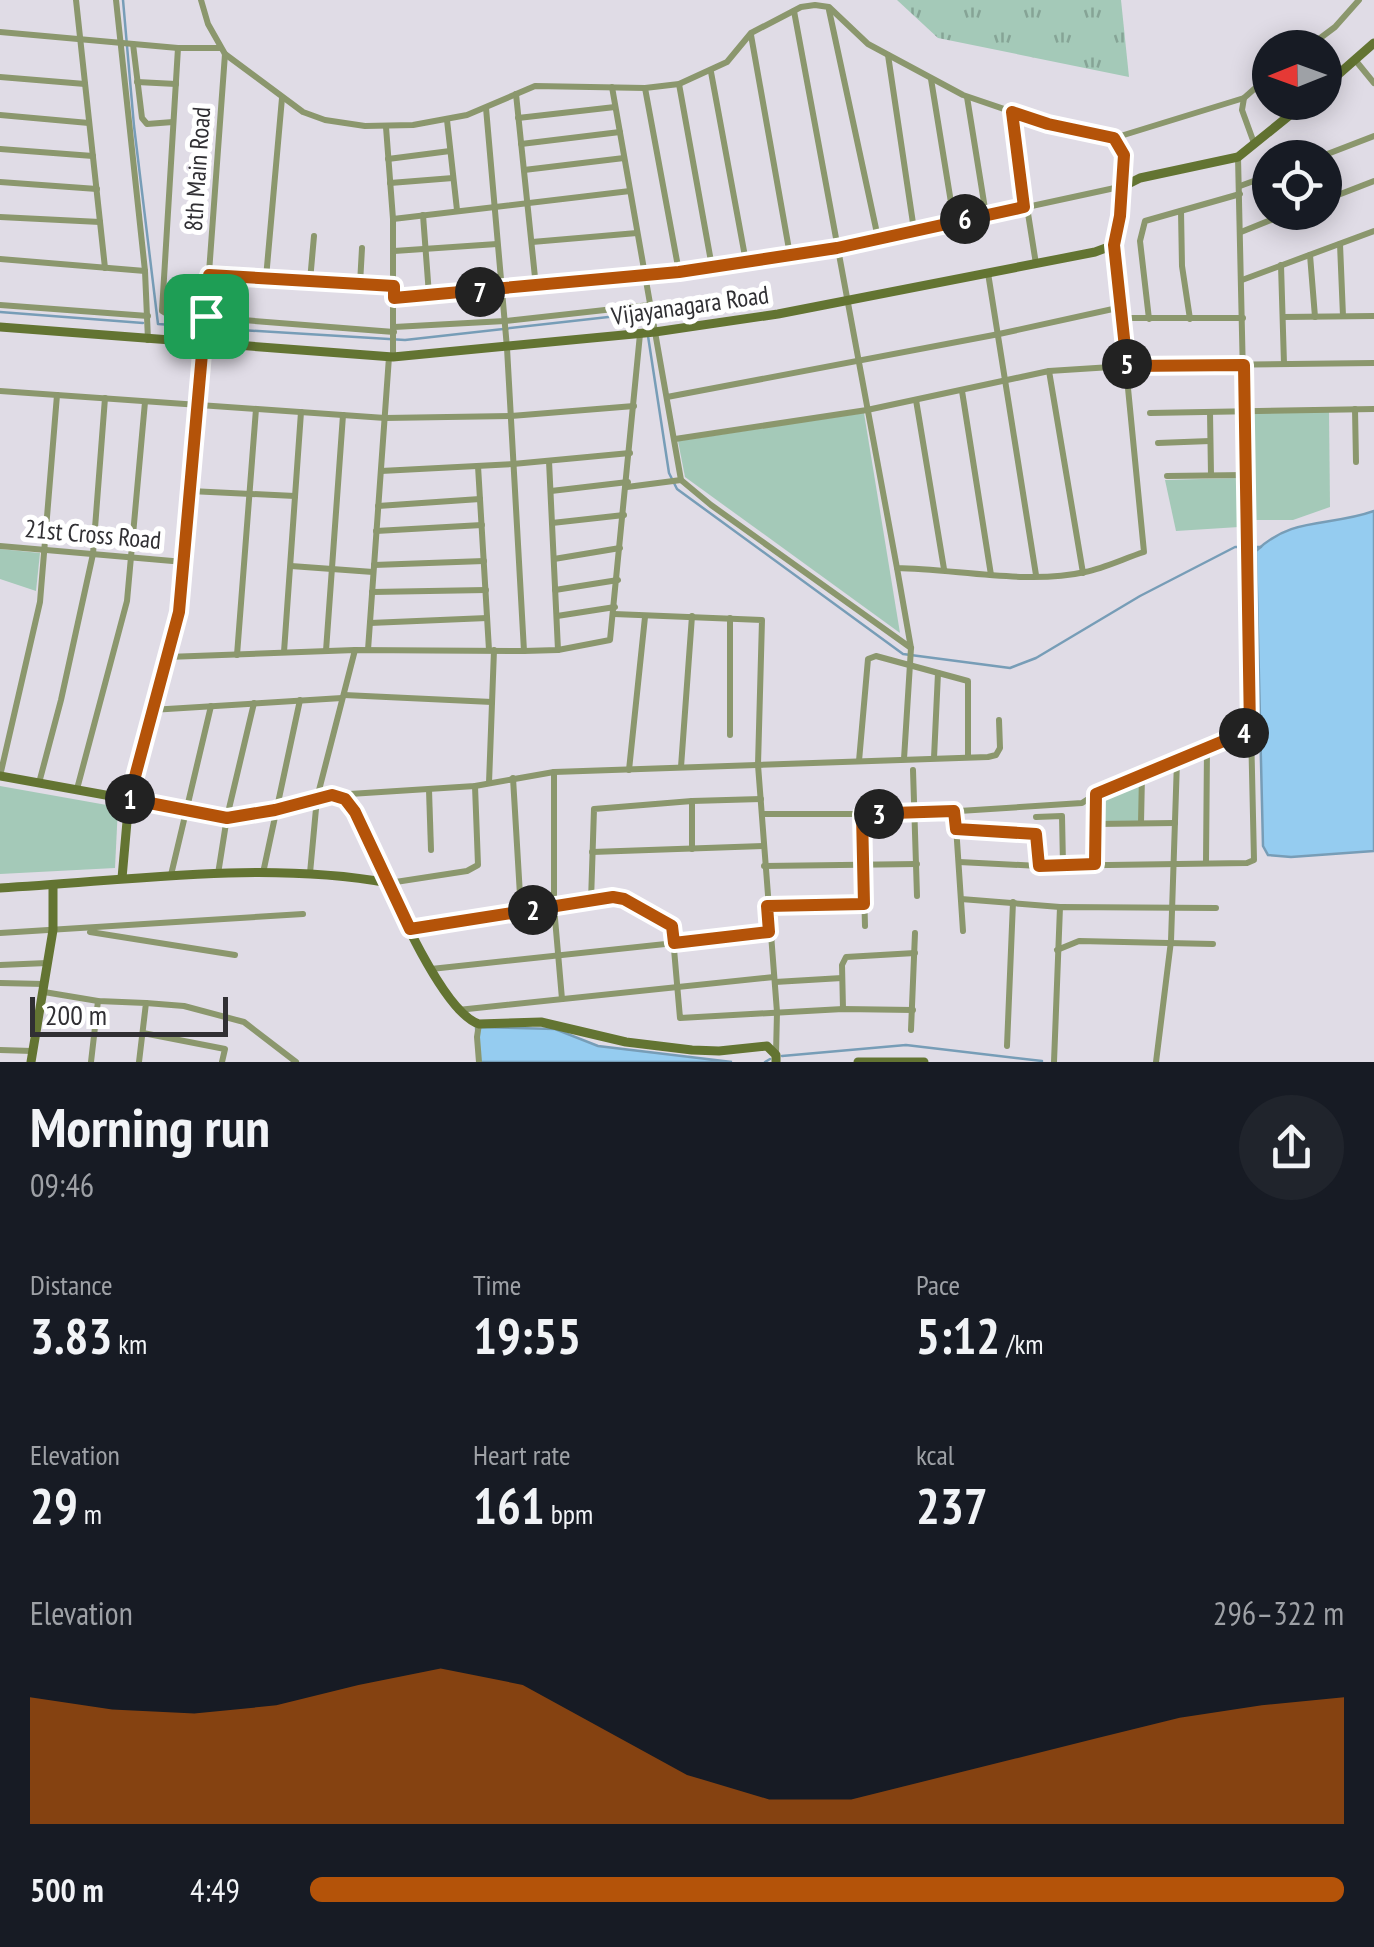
<!DOCTYPE html>
<meta charset="utf-8">
<style>
:root{--surface:#171b24;--page:#20242c;--text:#f1f3f6;--muted:#9ea1a6;--accent:#b45309}
body{margin:0;font-family:"PT Sans Narrow",sans-serif;background:var(--page);color:var(--text);height:100vh;display:flex;flex-direction:column;font-size:38px;white-space:nowrap}
*{box-sizing:border-box;margin:0}
p{font-size:32px;color:var(--muted)}
.icon{flex:none;width:55px;height:55px;fill:none;stroke:currentColor;stroke-width:2;stroke-linecap:round;stroke-linejoin:round}
.map{position:relative;height:1062px;overflow:hidden}
.drawer{display:flex;flex-direction:column;background:var(--surface);flex:1}
.drawer>*{flex:none}
.needle{width:65px;rotate:269deg}
.tools{position:absolute;left:1252px;top:30px;display:grid;gap:20px}
.tools a{display:grid;place-items:center;width:90px;height:90px;border-radius:50%;background:var(--surface);box-shadow:0 5px 25px #0003;font-size:50px}
.scale{position:absolute;left:30px;bottom:25px;width:198px;box-sizing:border-box;padding-left:10px;border:5px solid #302f33;border-top:0;font-size:28px;line-height:35px;white-space:nowrap;color:#302f33;-webkit-text-stroke:8px #fff;paint-order:stroke}
.pin{position:absolute;display:grid;place-items:center;width:85px;height:85px;color:#fff;margin:-42px;border-radius:20px;box-shadow:0 5px 15px #0006}
.km{position:absolute;width:50px;height:50px;margin:-25px;border-radius:50%;background:#222;color:#fff;font-size:28px;line-height:50px;text-align:center}
.round{display:grid;place-items:center;flex:none;width:105px;height:105px;border-radius:52px;background:var(--page)}
.headline{display:flex;align-items:center;justify-content:space-between;height:170px;padding:0 30px}
h1{font-size:55px;font-weight:700;line-height:75px}
.figures{display:grid;grid-template-columns:repeat(3,1fr);gap:15px;height:170px;padding:10px 30px}
.figures div{display:grid;align-content:center}
.figures b{font-size:50px;font-weight:700}
.figures small{font-size:28px;font-weight:400}
.figures p{font-size:28px}
.chart{height:280px;padding:20px 30px}
.chart p{display:flex;justify-content:space-between}
.chart svg{width:100%;height:180px;margin-top:10px;fill:var(--accent);opacity:.7}
ul{padding:0 30px;list-style:none;font-size:32px}
li{display:grid;grid-template-columns:160px 120px 1fr;align-items:center;height:75px}
li i{height:25px;border-radius:12px;background:var(--accent)}
.map>svg:first-child{display:block}
</style>
<div class="map">
<svg width="1374" height="1062" viewBox="0 0 1374 1062">
<defs>
<pattern id="grass-tufts" width="24" height="20" patternUnits="userSpaceOnUse" patternTransform="scale(2.5)"><rect width="24" height="20" fill="#a4c9b8"/><path d="M3 7l-1-3M5 7V3M7 7l1-3M15 17l-1-3M17 17v-4M19 17l1-3" fill="none" stroke="#86a496"/></pattern>
</defs>
<rect width="100%" height="100%" fill="#e0dce6"/>
<path fill="url(#grass-tufts)" d="M 897,0 L 1121,0 L 1129,77 L 938,38 Z"/>
<g fill="#a4c9b8">
<path d="M 1329,410 L 1330,507 L 1293,520 L 1250,520 L 1244,415 L 1248,411 Z"/>
<path d="M 864,413 L 900,633 L 685,477 L 678,441 Z"/>
<path d="M 1239,478 L 1239,527 L 1176,531 L 1165,480 Z"/>
<path d="M 0,549 L 40,553 L 36,591 L 0,579 Z"/>
<path d="M 1140,778 L 1139,821 L 1099,822 L 1100,795 Z"/>
<path d="M 0,786 L 118,807 L 115,868 L 0,874 Z"/>
</g>
<g fill="#95ccf0" stroke="#779db7" stroke-width="2.5">
<path d="M 1374,511 L 1374,851 L 1291,857 L 1268,855 L 1263,846 L 1256,551 C 1292,516 1330,527 1374,511 Z"/>
<path d="M 476,1027 L 555,1029 L 598,1046 L 732,1062 L 478,1062 Z"/>
</g>
<g fill="none" stroke-linecap="round" stroke-linejoin="round">
<g stroke="#779db7" stroke-width="2.5">
<path d="M 123,0 L 134,126 L 158,324 L 201,327"/>
<path d="M 0,312 L 143,323"/>
<path d="M 209,328 L 405,340 L 644,313 L 646,328"/>
<path d="M 648,336 L 669,473 L 677,489 L 903,654 L 1010,668 L 1036,658 L 1140,596 L 1235,547 L 1261,547"/>
<path d="M 782,1056 L 906,1045 L 1042,1061"/>
<path d="M 765,1062 L 770,1059"/>
</g>
<g stroke="#8b976d" stroke-width="6">
<path d="M 76,0 L 105,268"/>
<path d="M 116,0 L 145,271 L 148,340"/>
<path d="M 201,0 L 208,24 L 225,54 L 204,341"/>
<path d="M 829,10 L 878,238"/>
<path d="M 794,11 L 897,568 C 955,569 1029,585 1085,572 C 1105,568 1125,558 1144,552 L 1114,245"/>
<path d="M 0,32 L 178,48 L 220,48"/>
<path d="M 751,35 L 790,255"/>
<path d="M 133,44 L 142,118 L 147,124 L 173,122"/>
<path d="M 178,48 L 162,311 L 167,314 L 394,332"/>
<path d="M 1307,48 L 1335,27 L 1359,0"/>
<path d="M 225,54 L 303,112 L 325,120 L 365,126 L 413,125 L 467,115 L 535,86 L 645,88 L 679,84 L 727,62 L 751,33 L 801,7 L 815,5 L 829,7 L 868,44 L 963,95 L 1048,124 L 1114,138 L 1124,155 L 1124,186 L 837,248 L 679,272 L 394,298"/>
<path d="M 888,55 L 914,230"/>
<path d="M 1356,61 L 1374,83"/>
<path d="M 711,72 L 746,262"/>
<path d="M 0,77 L 85,84"/>
<path d="M 931,79 L 954,221"/>
<path d="M 137,82 L 176,84"/>
<path d="M 679,84 L 712,267"/>
<path d="M 612,87 L 681,480 L 711,505 L 911,648"/>
<path d="M 645,88 L 679,272"/>
<path d="M 516,94 L 536,287"/>
<path d="M 967,97 L 986,215"/>
<path d="M 486,108 L 507,348 L 524,651"/>
<path d="M 1012,112 L 1036,264"/>
<path d="M 0,115 L 89,123"/>
<path d="M 518,118 L 615,107"/>
<path d="M 447,120 L 457,210"/>
<path d="M 386,127 L 393,219 L 393,357"/>
<path d="M 1114,138 L 1244,98"/>
<path d="M 1254,143 L 1242,110 L 1244,98 L 1270,75"/>
<path d="M 521,144 L 620,132"/>
<path d="M 0,149 L 93,156"/>
<path d="M 1317,158 L 1374,136"/>
<path d="M 388,159 L 450,151"/>
<path d="M 524,170 L 624,158"/>
<path d="M 0,182 L 97,189"/>
<path d="M 390,183 L 453,178"/>
<path d="M 1240,186 L 1270,175"/>
<path d="M 1325,200 L 1374,181"/>
<path d="M 1181,211 L 1182,266 L 1190,319"/>
<path d="M 423,215 L 429,295"/>
<path d="M 0,217 L 100,222"/>
<path d="M 393,219 L 630,191"/>
<path d="M 1241,232 L 1291,212"/>
<path d="M 532,242 L 637,233"/>
<path d="M 1340,244 L 1343,316"/>
<path d="M 394,251 L 497,244"/>
<path d="M 1310,255 L 1315,317"/>
<path d="M 0,259 L 145,271"/>
<path d="M 1281,265 L 1284,364"/>
<path d="M 988,273 L 1036,575"/>
<path d="M 209,275 L 394,286"/>
<path d="M 266,278 L 282,98"/>
<path d="M 1242,280 L 1374,231"/>
<path d="M 310,281 L 314,236"/>
<path d="M 360,284 L 362,248"/>
<path d="M 0,305 L 148,316"/>
<path d="M 1283,317 L 1374,316"/>
<path d="M 1123,318 L 1243,318"/>
<path d="M 1149,319 L 1140,241 L 1145,221 L 1240,194"/>
<path d="M 394,327 L 505,321 L 650,305"/>
<path d="M 1049,371 L 1083,573"/>
<path d="M 0,391 L 385,418 L 511,416 L 634,406"/>
<path d="M 962,391 L 991,575"/>
<path d="M 667,397 L 999,334 L 1122,307"/>
<path d="M 916,400 L 944,569"/>
<path d="M 1355,409 L 1356,462"/>
<path d="M 1210,412 L 1211,475"/>
<path d="M 1150,413 L 1374,409"/>
<path d="M 675,439 L 867,410 L 1049,371 L 1127,366 L 1374,363"/>
<path d="M 1158,443 L 1210,441"/>
<path d="M 549,461 L 558,650"/>
<path d="M 478,466 L 489,650"/>
<path d="M 381,471 L 513,464 L 630,453"/>
<path d="M 1167,476 L 1245,475"/>
<path d="M 627,487 L 681,480"/>
<path d="M 190,491 L 295,496"/>
<path d="M 551,491 L 628,482"/>
<path d="M 378,506 L 480,499"/>
<path d="M 552,523 L 624,515"/>
<path d="M 376,531 L 482,525"/>
<path d="M 0,546 L 184,562"/>
<path d="M 554,559 L 620,548"/>
<path d="M 374,565 L 484,561"/>
<path d="M 291,566 L 373,572"/>
<path d="M 897,568 L 911,648 L 904,759"/>
<path d="M 555,590 L 618,580"/>
<path d="M 372,592 L 486,590"/>
<path d="M 614,614 L 762,620 L 758,765 L 777,1012 L 776,1054"/>
<path d="M 557,616 L 615,607"/>
<path d="M 370,623 L 487,618"/>
<path d="M 368,650 L 389,357"/>
<path d="M 326,651 L 343,415"/>
<path d="M 284,652 L 301,412"/>
<path d="M 237,655 L 256,409"/>
<path d="M 167,657 L 355,650 L 524,651 L 558,650 L 610,640 L 640,334"/>
<path d="M 344,695 L 492,702"/>
<path d="M 151,710 L 342,698"/>
<path d="M 730,735 L 730,618"/>
<path d="M 934,758 L 938,673"/>
<path d="M 859,761 L 868,659 L 876,656 L 968,681 L 968,756"/>
<path d="M 681,767 L 692,616"/>
<path d="M 629,770 L 645,617"/>
<path d="M 913,770 L 917,896"/>
<path d="M 554,772 L 554,907 L 562,999"/>
<path d="M 0,776 L 40,602 L 57,395"/>
<path d="M 513,778 L 521,912"/>
<path d="M 39,783 L 61,700 L 93,554 L 105,398"/>
<path d="M 489,783 L 494,650"/>
<path d="M 77,789 L 127,601 L 145,402"/>
<path d="M 429,790 L 431,850"/>
<path d="M 334,795 L 475,786 L 554,772 L 988,757 L 996,755 L 1000,748 L 999,720"/>
<path d="M 955,811 L 963,931"/>
<path d="M 762,814 L 912,814 L 1082,803 L 1096,794"/>
<path d="M 862,814 L 865,926"/>
<path d="M 1036,817 L 1062,816 L 1063,865"/>
<path d="M 1141,823 L 1142,775"/>
<path d="M 1096,824 L 1175,823"/>
<path d="M 956,829 L 1036,834 L 1039,866"/>
<path d="M 692,849 L 692,801"/>
<path d="M 592,852 L 763,846"/>
<path d="M 959,862 L 1039,866 L 1247,863 L 1254,860 L 1238,157"/>
<path d="M 1206,862 L 1207,748"/>
<path d="M 1095,864 L 1096,794 L 1250,730"/>
<path d="M 764,866 L 917,864"/>
<path d="M 263,873 L 300,700"/>
<path d="M 310,873 L 317,798 L 355,650"/>
<path d="M 218,874 L 227,817 L 254,703"/>
<path d="M 171,875 L 211,706"/>
<path d="M 389,883 L 467,871 L 478,865 L 475,786"/>
<path d="M 961,899 L 1060,907"/>
<path d="M 591,901 L 594,809 L 692,801 L 761,799"/>
<path d="M 767,906 L 865,904"/>
<path d="M 410,929 L 613,897 L 624,899 L 672,926 L 680,1018 L 843,1009 L 913,1010"/>
<path d="M 90,932 L 235,955"/>
<path d="M 0,933 L 303,914"/>
<path d="M 1057,950 L 1079,941 L 1213,944"/>
<path d="M 0,965 L 47,963"/>
<path d="M 431,969 L 769,933"/>
<path d="M 775,982 L 842,978"/>
<path d="M 0,983 L 44,984"/>
<path d="M 44,992 L 98,1001 L 146,1003 L 139,1062"/>
<path d="M 146,1003 L 184,1006 L 244,1022 L 296,1062"/>
<path d="M 843,1009 L 842,965 L 846,957 L 915,953"/>
<path d="M 458,1010 L 774,977"/>
<path d="M 911,1030 L 915,933"/>
<path d="M 143,1033 L 225,1049 L 222,1062"/>
<path d="M 1007,1046 L 1013,902"/>
<path d="M 0,1050 L 32,1051"/>
<path d="M 91,1062 L 98,1001"/>
<path d="M 479,1062 L 477,1037 L 479,1024"/>
<path d="M 1054,1062 L 1060,907 L 1216,908"/>
<path d="M 1156,1062 L 1171,941 L 1177,761"/>
</g>
<g stroke="#637432" stroke-width="9">
<path d="M 1325,86 L 1374,43"/>
<path d="M 0,327 L 393,357 L 655,332 L 778,314 L 1095,252 L 1114,245 L 1124,186 L 1140,178 L 1238,157 L 1306,102"/>
<path d="M 0,776 L 227,817 L 275,810 L 332,795 L 345,799 L 355,812 C 376,856 437,1011 479,1024 L 541,1022 L 626,1042 L 692,1050 L 719,1051 L 767,1046 L 776,1055 L 776,1062"/>
<path d="M 122,878 L 129,799 L 179,612 L 204,341"/>
<path d="M 0,888 C 129,881 261,860 389,883"/>
<path d="M 31,1062 L 53,930 L 53,885"/>
<path d="M 858,1062 L 924,1062"/>
</g>
</g>
<g fill="none" stroke-linecap="round" stroke-linejoin="round">
<g stroke="#fff" stroke-width="20">
<path id="route" d="M 1012,112 L 1048,124 L 1114,138 L 1124,155 L 1120,216 L 1114,245 L 1127,366 L 1244,365 L 1250,730 L 1096,794 L 1095,864 L 1039,866 L 1036,834 L 956,829 L 954,811 L 862,814 L 864,904 L 767,906 L 769,932 L 674,943 L 672,926 L 624,899 L 613,897 L 410,929 L 355,812 L 345,799 L 332,795 L 275,810 L 227,818 L 129,799 L 179,612 L 209,275 L 394,286 L 394,298 L 679,272 L 837,248 L 1024,207 Z"/>
</g>
<use href="#route" stroke="#b45309" stroke-width="12"/>
</g>
<g text-anchor="middle" stroke-width="10" stroke-linejoin="round" paint-order="stroke">
<g font-size="25" fill="#302f33" stroke="#fff">
<text transform="translate(197 169) rotate(-86)" y="9">8th Main Road</text>
<text transform="translate(690 305) rotate(-8)" y="9">Vijayanagara Road</text>
<text transform="translate(93 534) rotate(5)" y="9">21st Cross Road</text>
</g>
</g>
</svg>
<div class="tools">
<a><svg class="needle" viewBox="-14 -14 28 28"><path d="M0-13l5 13h-10z" fill="#e53935"/><path d="M0 13l5-13h-10z" fill="#9ea1a6"/></svg></a>
<a><svg class="icon" aria-label="locate" viewBox="0 0 24 24"><circle cx="12" cy="12" r="6"/><path d="M12 2v4M12 18v4M2 12h4M18 12h4"/></svg></a>
</div>
<div class="scale">200 m</div>
<div class="pin" style="left:206px;top:316px;background:#1e9e55"><svg class="icon" aria-label="arrive" viewBox="0 0 24 24"><path d="M6 21V4h12l-3 4 3 4H6"/></svg></div>
<b class="km" style="left:130px;top:799px">1</b>
<b class="km" style="left:533px;top:910px">2</b>
<b class="km" style="left:879px;top:814px">3</b>
<b class="km" style="left:1244px;top:733px">4</b>
<b class="km" style="left:1127px;top:364px">5</b>
<b class="km" style="left:965px;top:219px">6</b>
<b class="km" style="left:480px;top:292px">7</b>
</div>
<section class="drawer">
<div class="headline"><div><h1>Morning run</h1><p>09:46</p></div><a class="round"><svg class="icon" aria-label="share" viewBox="0 0 24 24"><path d="M12 15V3M7 8l5-5 5 5M5 13v7h14v-7"/></svg></a></div>
<div class="figures">
<div><p>Distance</p><b>3.83<small> km</small></b></div>
<div><p>Time</p><b>19:55</b></div>
<div><p>Pace</p><b>5:12<small> /km</small></b></div>
</div>
<div class="figures">
<div><p>Elevation</p><b>29<small> m</small></b></div>
<div><p>Heart rate</p><b>161<small> bpm</small></b></div>
<div><p>kcal</p><b>237</b></div>
</div>
<div class="chart"><p><span>Elevation</span>296–322 m</p>
<svg viewBox="0 0 160 44" preserveAspectRatio="none"><path d="M0 44V13L10 16L20 17L30 15L40 10L50 6L60 10L70 21L80 32L90 38L100 38L110 33L120 28L130 23L140 18L150 15L160 13V44z"/></svg>
</div>
<ul>
<li><b>500 m</b>4:49<i style="width:100%"></i></li>
</ul>
</section>
